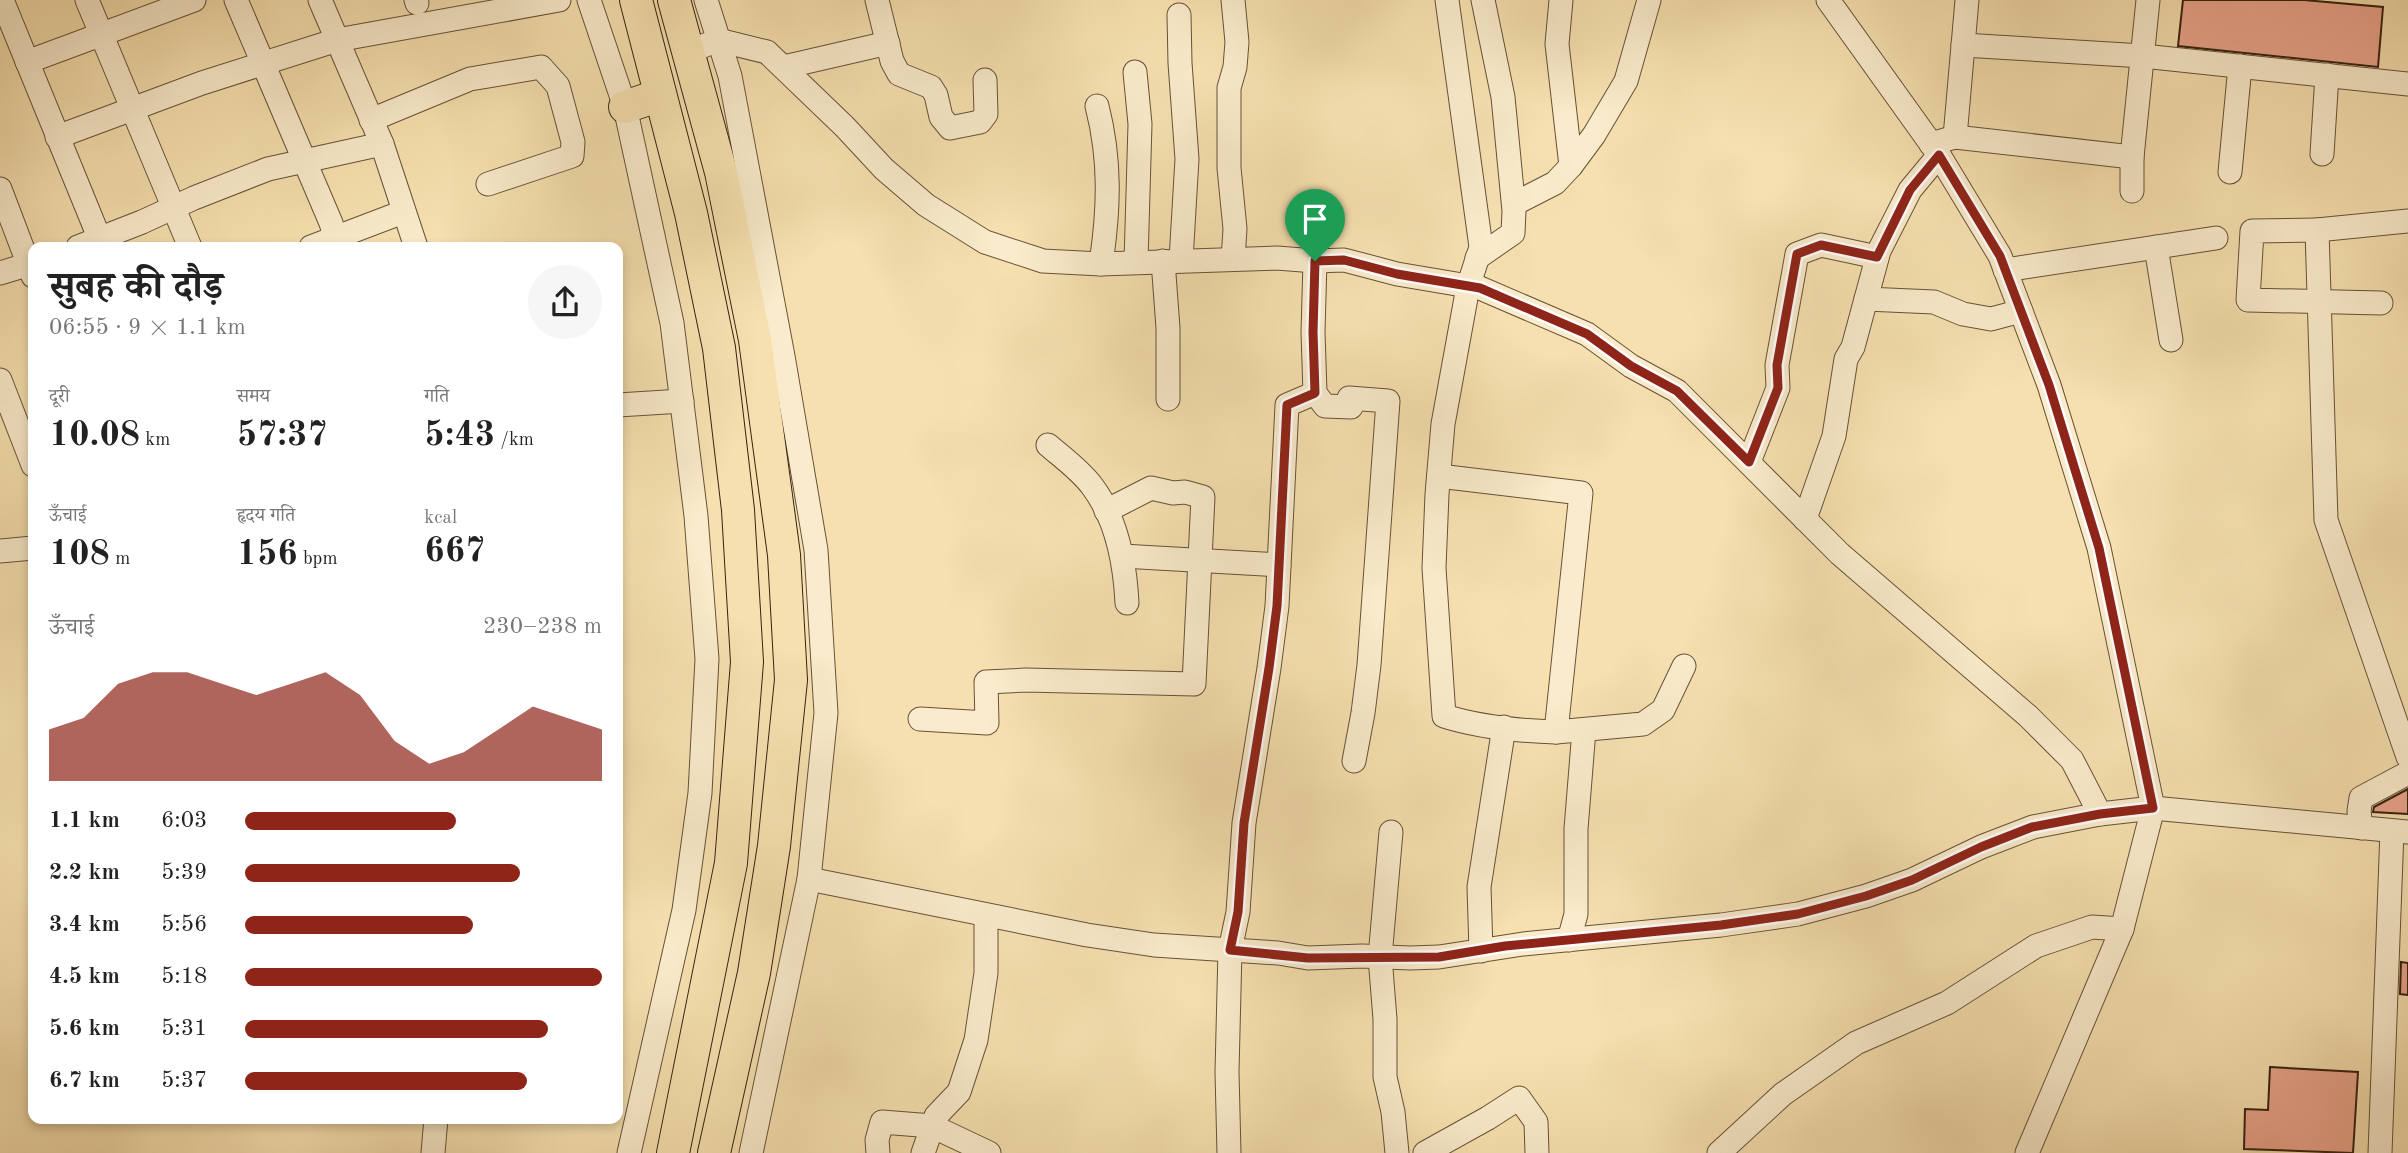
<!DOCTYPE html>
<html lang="hi">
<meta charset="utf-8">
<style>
:root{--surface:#fff;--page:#f6f6f6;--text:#222;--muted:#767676;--accent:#8f2418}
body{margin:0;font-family:"Old Standard TT","Noto Serif Devanagari",serif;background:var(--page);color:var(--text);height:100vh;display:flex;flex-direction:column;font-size:26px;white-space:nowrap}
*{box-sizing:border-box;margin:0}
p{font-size:23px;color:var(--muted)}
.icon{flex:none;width:38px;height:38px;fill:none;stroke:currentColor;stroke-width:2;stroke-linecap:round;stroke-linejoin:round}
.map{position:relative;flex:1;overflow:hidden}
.panel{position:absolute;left:28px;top:242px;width:595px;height:882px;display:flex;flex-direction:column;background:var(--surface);border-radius:14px;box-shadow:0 4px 10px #0003}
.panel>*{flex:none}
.pin{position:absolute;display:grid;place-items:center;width:60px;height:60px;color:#fff;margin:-72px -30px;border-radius:50% 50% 50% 0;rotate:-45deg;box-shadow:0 0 7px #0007}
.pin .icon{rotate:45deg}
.round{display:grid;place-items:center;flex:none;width:74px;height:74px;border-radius:37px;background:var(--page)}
.headline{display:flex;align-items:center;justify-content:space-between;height:119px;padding:0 21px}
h1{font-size:38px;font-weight:700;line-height:52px}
.metrics{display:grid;grid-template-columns:repeat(3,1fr);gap:10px;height:119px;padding:7px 21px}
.metrics div{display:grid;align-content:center}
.metrics b{font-size:35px;font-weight:700}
.metrics small{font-size:19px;font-weight:400}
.metrics p{font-size:19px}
.chart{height:196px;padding:14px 21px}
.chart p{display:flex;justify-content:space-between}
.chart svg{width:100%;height:126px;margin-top:7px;fill:var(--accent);opacity:.7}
ul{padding:0 21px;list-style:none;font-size:23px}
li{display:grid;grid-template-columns:112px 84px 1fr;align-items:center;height:52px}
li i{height:18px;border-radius:9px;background:var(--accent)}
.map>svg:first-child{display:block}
</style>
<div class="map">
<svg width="2408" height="1153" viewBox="0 0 2408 1153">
<rect width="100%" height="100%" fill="#f6e0af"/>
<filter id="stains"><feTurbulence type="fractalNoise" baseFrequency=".00286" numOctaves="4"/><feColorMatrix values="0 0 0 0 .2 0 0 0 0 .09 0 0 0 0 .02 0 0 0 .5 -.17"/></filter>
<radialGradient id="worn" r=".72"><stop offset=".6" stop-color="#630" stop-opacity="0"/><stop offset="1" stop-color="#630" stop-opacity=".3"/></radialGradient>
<g fill="#eaa58c" stroke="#372112" stroke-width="2">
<path d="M 2183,0 L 2304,0 L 2383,7 L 2378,67 L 2178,46 Z"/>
<path d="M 2408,789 L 2408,814 L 2373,812 L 2374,807 Z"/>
<path d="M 2401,962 L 2408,963 L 2408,995 L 2400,994 Z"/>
<path d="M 2270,1067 L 2358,1072 L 2353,1153 L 2244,1149 L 2245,1109 L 2268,1110 Z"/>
</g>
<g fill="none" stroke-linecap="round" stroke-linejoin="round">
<g stroke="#675139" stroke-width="25">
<g id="minor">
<path d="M 2,0 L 103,247"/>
<path d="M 87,0 L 190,247"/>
<path d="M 236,0 L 331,223 L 338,247"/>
<path d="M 320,0 L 382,144 L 416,247"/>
<path d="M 416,0 L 417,3"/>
<path d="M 589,0 L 625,107 L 672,323 L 696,516 L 707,659 L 700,793 L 684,910 L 629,1153"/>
<path d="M 706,0 L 730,76 L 783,356 L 816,550 L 826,713 L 809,879 L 751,1153"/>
<path d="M 877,0 L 892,61 L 899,74 L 931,87 L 936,95 L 941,117 L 950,128 L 980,122 L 986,114 L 985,80"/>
<path d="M 1233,0 L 1237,42 L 1235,67 L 1229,88 L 1229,168 L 1235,229 L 1233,259"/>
<path d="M 1447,0 L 1481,247 L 1468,287 L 1443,424 L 1437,494 L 1434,568 L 1444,716 C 1479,727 1520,731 1556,732"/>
<path d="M 1828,0 L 1939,155 L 2000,256 L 2049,385 L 2099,548 L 2153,808 L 2122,929 L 2027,1153"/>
<path d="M 1179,15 L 1180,63 L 1187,159 L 1181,260"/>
<path d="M 1963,45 L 2143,56 L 2408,84"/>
<path d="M 688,52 L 718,40 L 767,52 L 845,127 L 884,169 L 926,205 L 985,242 L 1043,261 L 1101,264 L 1277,258 L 1315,261 L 1344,260 L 1397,274 L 1480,288 L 1587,334 L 1631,366 L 1677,391 L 1840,554 L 2028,716 L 2072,760 L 2100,814"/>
<path d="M 27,62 L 194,0"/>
<path d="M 784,67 L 888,43"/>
<path d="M 1135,72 L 1140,124 L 1136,262"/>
<path d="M 1097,106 C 1111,161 1109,209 1101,264"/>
<path d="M 371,120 L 470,79 L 541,67 L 558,86 L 573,142 L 572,156 L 488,184"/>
<path d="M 57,137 L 202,83 L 337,40 L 559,0"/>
<path d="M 1955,137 L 1967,0"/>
<path d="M 1931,144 L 1955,137 L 2132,157 L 2148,0"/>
<path d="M 2322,154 L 2327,75"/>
<path d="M 1571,166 L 1594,135 L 1626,81 L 1649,0"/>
<path d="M 2230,172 L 2240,66"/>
<path d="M 0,189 L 33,276"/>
<path d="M 2132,191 L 2132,157"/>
<path d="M 1514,204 L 1555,183 L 1571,166 L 1557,44 L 1561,0"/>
<path d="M 2408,221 L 2317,230 L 2326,520 L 2408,757"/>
<path d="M 2317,230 L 2252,231 L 2248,300 L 2381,303"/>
<path d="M 78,247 L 142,222 L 194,198 L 268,169 L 382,144"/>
<path d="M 311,247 L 403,212"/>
<path d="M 2156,247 L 2171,340"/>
<path d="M 1477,258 L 1513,233 L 1514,211 L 1503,97 L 1483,0"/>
<path d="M 1163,261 L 1168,328 L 1168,399"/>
<path d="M 2005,270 L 2216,238"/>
<path d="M 0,273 L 33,263"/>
<path d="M 1866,299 L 1934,302 L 1963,314 L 1991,319 L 2021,311"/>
<path d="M 0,380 L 33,465"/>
<path d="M 1315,393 L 1325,406 L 1351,407 L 1349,398 L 1388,401 L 1369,665 L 1363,713 L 1354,761"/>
<path d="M 618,405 L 682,401"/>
<path d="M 1048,445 C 1063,458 1080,470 1092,486 C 1117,519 1125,563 1127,603"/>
<path d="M 1749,462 L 1778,388 L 1777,365 L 1797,254 L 1821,245 L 1877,257"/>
<path d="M 1439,476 L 1581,493 L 1556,732 L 1643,724 L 1663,710 L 1684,666"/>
<path d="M 1805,519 L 1834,436 L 1846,359 L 1853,347 L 1879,251 L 1910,190 L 1939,155"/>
<path d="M 0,551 L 33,548"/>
<path d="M 1122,556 L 1279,565"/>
<path d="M 920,719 L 987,723 L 986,682 L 1026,680 L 1194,684 L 1203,497 L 1185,492 L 1173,493 L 1151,488 L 1106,511"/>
<path d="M 2361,828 L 2359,811 L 2361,798 L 2408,773"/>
<path d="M 1391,832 L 1380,957 L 1385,1019 L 1385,1077 L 1393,1112 L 1397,1153"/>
<path d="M 809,879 L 1087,935 L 1154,945 L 1278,953 L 1308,958 L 1362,956 L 1410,958 L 1439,957 L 1523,944 L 1721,925 L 1798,914 L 1866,896 L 1912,880 L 1981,847 L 2033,827 L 2100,814 L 2153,808 L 2408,832"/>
<path d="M 1569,940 L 1576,914 L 1576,829 L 1584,730"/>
<path d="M 1481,951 L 1479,887 L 1504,727"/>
<path d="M 433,1153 L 436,1118"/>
<path d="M 878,1153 L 877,1140 L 882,1122 L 932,1126 L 989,1153"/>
<path d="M 923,1153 L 936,1116 L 959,1092 L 976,1040 L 986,973 L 986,915"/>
<path d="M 1229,1153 L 1227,1072 L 1230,950 L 1238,912 L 1244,823 L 1269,668 L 1277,606 L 1287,405 L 1315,393 L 1313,332 L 1315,261"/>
<path d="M 1425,1153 L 1488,1118 L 1519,1098 L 1536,1122 L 1537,1153"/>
<path d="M 1719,1153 L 1783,1094 L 1856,1043 L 1947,1003 L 2036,946 L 2092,927 L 2122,929"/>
<path d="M 2380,1153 L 2392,831"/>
</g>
</g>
<g stroke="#372112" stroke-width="34">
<g id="highway">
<path d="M 636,0 L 691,213 L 719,348 L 738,510 L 747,662 L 731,863 L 673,1153"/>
<path d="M 674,0 L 721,172 L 755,340 L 784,555 L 791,680 L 774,846 L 754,973 L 714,1153"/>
<path d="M 625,107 L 660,95"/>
</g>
</g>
<use href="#minor" stroke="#f9ebcb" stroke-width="23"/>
<use href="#highway" stroke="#f6e0af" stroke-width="32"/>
</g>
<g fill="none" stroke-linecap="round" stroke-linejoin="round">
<g stroke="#fff" stroke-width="14">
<path id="route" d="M 1939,155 L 2000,256 L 2049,385 L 2099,548 L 2153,808 L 2100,814 L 2032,827 L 1981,847 L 1912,880 L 1866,896 L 1798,914 L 1721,925 L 1505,946 L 1439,957 L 1308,958 L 1230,950 L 1238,912 L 1244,823 L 1269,668 L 1277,606 L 1287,405 L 1315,393 L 1313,332 L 1315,261 L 1344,260 L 1397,274 L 1480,288 L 1587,334 L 1631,366 L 1677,391 L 1749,462 L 1778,388 L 1777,365 L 1797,254 L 1821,245 L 1877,257 L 1910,190 Z"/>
</g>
<use href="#route" stroke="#8f2418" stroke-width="9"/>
</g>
<rect width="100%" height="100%" filter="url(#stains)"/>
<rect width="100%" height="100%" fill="url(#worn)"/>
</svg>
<div class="pin" style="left:1315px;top:261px;background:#1e9e55"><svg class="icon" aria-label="arrive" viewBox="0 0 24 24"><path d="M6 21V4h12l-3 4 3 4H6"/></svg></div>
<section class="panel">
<div class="headline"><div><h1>सुबह की दौड़</h1><p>06:55 · 9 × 1.1 km</p></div><a class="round"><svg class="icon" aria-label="share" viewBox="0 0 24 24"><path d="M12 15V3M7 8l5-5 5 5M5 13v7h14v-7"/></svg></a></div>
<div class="metrics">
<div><p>दूरी</p><b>10.08<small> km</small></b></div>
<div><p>समय</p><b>57:37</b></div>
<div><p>गति</p><b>5:43<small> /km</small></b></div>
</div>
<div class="metrics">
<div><p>ऊँचाई</p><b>108<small> m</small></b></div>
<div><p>हृदय गति</p><b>156<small> bpm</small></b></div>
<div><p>kcal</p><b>667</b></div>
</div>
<div class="chart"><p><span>ऊँचाई</span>230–238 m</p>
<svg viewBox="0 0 160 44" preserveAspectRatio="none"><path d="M0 44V26L10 22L20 10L30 6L40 6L50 10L60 14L70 10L80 6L90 14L100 30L110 38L120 34L130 26L140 18L150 22L160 26V44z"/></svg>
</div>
<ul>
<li><b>1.1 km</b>6:03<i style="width:59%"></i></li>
<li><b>2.2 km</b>5:39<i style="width:77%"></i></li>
<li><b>3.4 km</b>5:56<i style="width:64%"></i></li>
<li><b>4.5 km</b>5:18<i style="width:100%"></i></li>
<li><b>5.6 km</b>5:31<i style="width:85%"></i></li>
<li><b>6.7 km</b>5:37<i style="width:79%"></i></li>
</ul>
</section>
</div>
